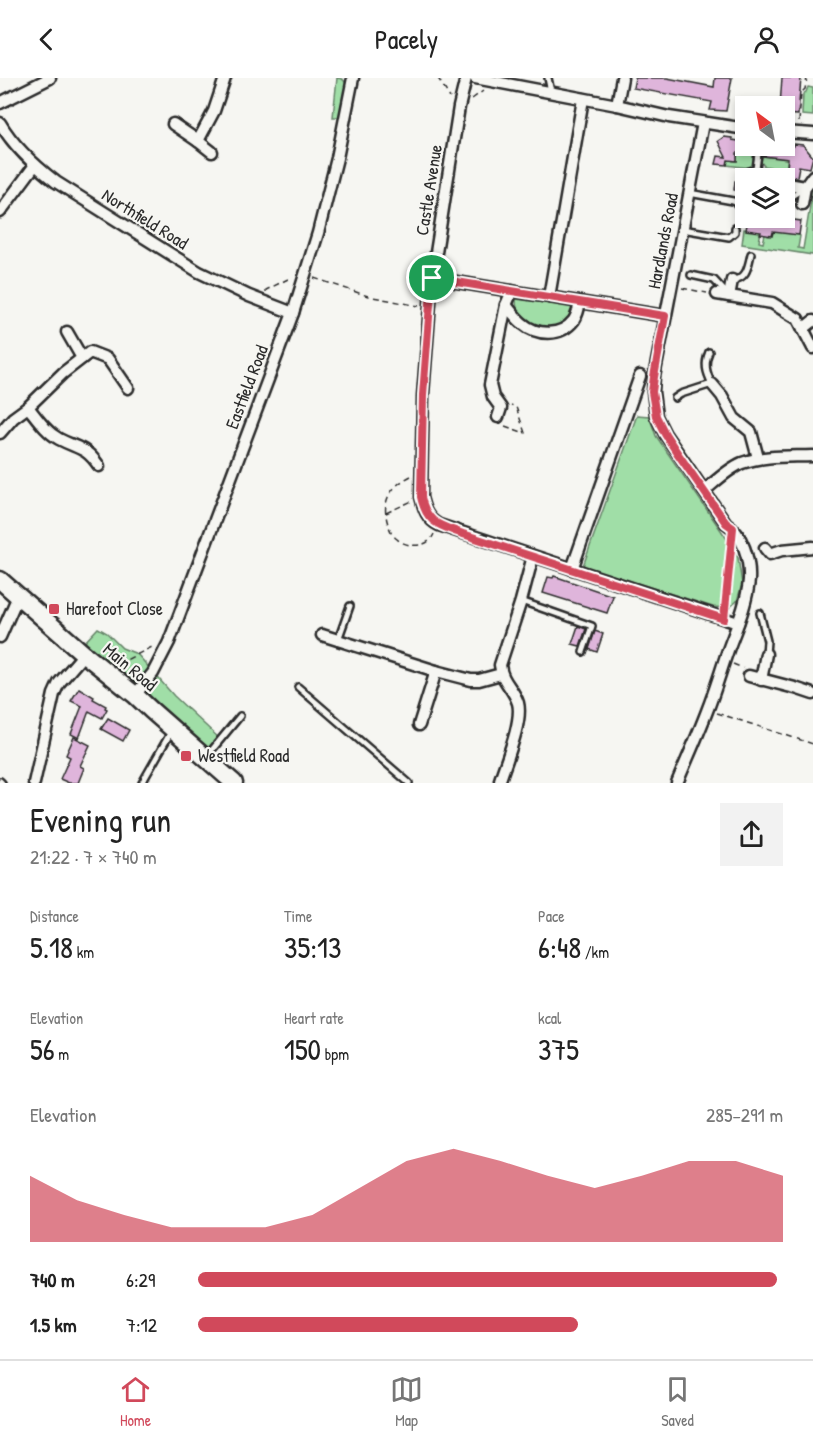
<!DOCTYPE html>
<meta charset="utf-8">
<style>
:root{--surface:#fff;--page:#f2f2f2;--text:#222;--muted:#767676;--line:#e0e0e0;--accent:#d1495b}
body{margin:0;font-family:"Patrick Hand",sans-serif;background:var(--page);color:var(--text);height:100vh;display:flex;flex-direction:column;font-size:22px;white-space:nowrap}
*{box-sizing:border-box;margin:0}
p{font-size:20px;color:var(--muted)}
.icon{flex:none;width:33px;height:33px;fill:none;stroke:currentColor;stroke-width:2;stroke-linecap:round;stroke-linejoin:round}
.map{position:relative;height:705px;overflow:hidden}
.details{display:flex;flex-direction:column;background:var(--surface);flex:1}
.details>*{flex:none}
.needle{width:39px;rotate:328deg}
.tools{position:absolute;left:735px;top:18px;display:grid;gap:12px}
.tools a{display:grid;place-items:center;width:60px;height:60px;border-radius:0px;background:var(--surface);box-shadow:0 3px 9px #0003;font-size:30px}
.pin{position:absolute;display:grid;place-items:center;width:51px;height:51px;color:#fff;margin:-26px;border:3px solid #fff;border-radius:50%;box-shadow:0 2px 6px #0007}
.round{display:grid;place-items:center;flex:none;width:63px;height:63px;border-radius:0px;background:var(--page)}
.summary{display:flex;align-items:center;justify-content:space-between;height:102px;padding:0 30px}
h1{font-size:33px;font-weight:600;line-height:45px}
.metrics{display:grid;grid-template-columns:repeat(3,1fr);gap:9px;height:102px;padding:6px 30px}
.metrics div{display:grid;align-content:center}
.metrics b{font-size:30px;font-weight:600}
.metrics small{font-size:16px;font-weight:400}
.metrics p{font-size:16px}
.chart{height:168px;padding:12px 30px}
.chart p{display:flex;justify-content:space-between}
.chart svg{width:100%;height:108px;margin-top:6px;fill:var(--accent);opacity:.7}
ul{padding:0 30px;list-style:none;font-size:20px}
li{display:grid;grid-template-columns:96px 72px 1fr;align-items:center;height:45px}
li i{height:15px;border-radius:8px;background:var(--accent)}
header{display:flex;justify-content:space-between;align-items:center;height:78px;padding:0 30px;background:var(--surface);font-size:27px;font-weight:600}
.tab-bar{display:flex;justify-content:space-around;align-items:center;height:84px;border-top:2px solid var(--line);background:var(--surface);font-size:16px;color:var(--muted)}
.tab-bar a{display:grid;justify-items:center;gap:3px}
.tab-bar .selected{color:var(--accent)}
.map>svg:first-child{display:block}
</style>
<header><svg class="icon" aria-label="back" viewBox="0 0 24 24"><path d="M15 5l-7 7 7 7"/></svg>Pacely<svg class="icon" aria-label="person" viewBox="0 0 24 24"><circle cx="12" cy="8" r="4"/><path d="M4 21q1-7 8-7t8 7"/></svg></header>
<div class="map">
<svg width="813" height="705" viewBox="0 0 813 705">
<rect width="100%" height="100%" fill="#f6f6f2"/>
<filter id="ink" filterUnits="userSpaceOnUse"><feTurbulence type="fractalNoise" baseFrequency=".0167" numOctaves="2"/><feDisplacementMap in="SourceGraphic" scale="12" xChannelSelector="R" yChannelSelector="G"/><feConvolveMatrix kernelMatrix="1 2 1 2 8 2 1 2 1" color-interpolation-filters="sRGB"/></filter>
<g filter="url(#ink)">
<g fill="#a0dea7" stroke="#668469" stroke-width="1.5">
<path d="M 337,0 C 341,1 343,0 345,4 C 348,10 341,32 340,39 L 333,39 Z"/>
<path d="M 808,9 L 813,10 L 813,38 L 802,37 L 803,16 L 806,14 Z"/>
<path d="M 731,67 L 733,83 L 737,83 L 737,75 L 754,76 L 753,88 L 749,90 L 727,87 L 729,77 L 722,71 Z"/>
<path d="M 762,78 L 787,80 L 787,86 L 791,86 L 793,89 L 787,89 L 786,98 L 778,97 L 777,99 L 770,98 L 770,89 L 764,88 L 761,84 Z"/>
<path d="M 813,110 L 813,177 L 742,166 L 744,151 L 761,153 L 759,164 L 763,165 L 766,152 L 768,153 L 768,158 L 772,158 L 773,153 L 799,157 L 800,158 L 798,170 L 803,171 Z"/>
<path d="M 516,221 L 574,229 C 573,234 571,238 568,242 C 554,257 522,251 517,230 C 516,227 516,224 516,221 Z"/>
<path d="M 637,337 L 649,338 L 656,358 L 727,461 L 738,480 L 742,506 L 737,523 L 729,530 L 713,529 L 583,488 Z"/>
<path d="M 98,550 L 107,555 L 122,570 L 137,576 L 174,618 L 220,661 L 209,675 L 84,565 Z"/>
</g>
<g fill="#dfb5db" stroke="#2b2b2b" stroke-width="1.5">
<path d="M 635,0 L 667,0 L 714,9 L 715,0 L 732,0 L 726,33 L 710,32 L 712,24 L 633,10 Z"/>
<path d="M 782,0 L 801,0 L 798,37 L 784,36 L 784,28 L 780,28 Z"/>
<path d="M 724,59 L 732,60 L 732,62 L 746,64 L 746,68 L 754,68 L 753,76 L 737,75 L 737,83 L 728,82 L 727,87 L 716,86 L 718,78 L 726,79 L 718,63 Z"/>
<path d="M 794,66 L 803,67 L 813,79 L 810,90 L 799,88 L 797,99 L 786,98 L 788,81 L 763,78 L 764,68 L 794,68 Z"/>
<path d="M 735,103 L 746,104 L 746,114 L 734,112 Z"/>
<path d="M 748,140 L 779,140 L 801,143 L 799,157 L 773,154 L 772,158 L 760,156 L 761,154 L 746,152 Z"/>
<path d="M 554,498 L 613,518 L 607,535 L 543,515 L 548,499 L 553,500 Z"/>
<path d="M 578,548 L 586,551 L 580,568 L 572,566 Z"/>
<path d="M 595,553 L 603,556 L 597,574 L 589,571 Z"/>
<path d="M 79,610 L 94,619 L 93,621 L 106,628 L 105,630 L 107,631 L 102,640 L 89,633 L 79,660 L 71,656 L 82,628 L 71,623 Z"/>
<path d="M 108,640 L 129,652 L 123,663 L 101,651 Z"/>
<path d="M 74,659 L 90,667 L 80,688 L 84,690 L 78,705 L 69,705 L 60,701 L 70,679 L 66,677 Z"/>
</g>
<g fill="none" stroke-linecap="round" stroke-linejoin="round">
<g stroke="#2b2b2b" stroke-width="10">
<g id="lane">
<path d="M 548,0 L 551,14"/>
<path d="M 743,95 L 756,91 L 759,68"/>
<path d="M 689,115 L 733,123 L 737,125 L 739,130"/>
<path d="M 784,123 L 804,110"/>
<path d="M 682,151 L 729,159 L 735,154 L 735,150"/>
<path d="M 691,197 L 714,202 L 728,217"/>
<path d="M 732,202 C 747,201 748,189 751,176"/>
<path d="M 675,320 L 681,316 L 712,306 C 706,294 704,286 709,274"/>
<path d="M 521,523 L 592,548 L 583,574"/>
<path d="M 760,535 L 767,563 L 766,576"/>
<path d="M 338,562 L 350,528"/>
<path d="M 298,609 L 409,705"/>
<path d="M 207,678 L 240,638"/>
<path d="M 0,703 L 2,705"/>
<path d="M 142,705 L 171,654"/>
</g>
</g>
<g stroke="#2b2b2b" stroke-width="15">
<g id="street">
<path d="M 466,0 L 459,29 L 432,200 L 423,317 L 421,419 C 424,431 427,441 439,447 L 738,545"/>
<path d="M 475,0 L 617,27 L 669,39 L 746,51"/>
<path d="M 0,25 L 50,0"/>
<path d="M 617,27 L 622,0"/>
<path d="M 0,45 C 14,69 34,87 56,104 L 199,194 L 249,218 L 293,235"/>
<path d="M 173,46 L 198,63 L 214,33 L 225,0"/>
<path d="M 784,54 L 813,56"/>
<path d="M 198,63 L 212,74"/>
<path d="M 788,106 L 805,109"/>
<path d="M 802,126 L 805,109 L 813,98"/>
<path d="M 0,134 L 35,87"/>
<path d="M 432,200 L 665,238"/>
<path d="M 717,216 L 772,225 L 798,241 L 813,270"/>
<path d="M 729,218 L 732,202"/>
<path d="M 549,219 L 583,21"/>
<path d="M 506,227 C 511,233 516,240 522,245 C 537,258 561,259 574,242 C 577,237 579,230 580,224"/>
<path d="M 803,251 L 813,243"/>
<path d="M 67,254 L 82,280"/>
<path d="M 712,306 L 722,318 L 734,340 L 751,354 L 758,380"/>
<path d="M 28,329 C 37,340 46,354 59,361 C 78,371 85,368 99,388"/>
<path d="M 498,339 L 501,330 L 493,319 L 490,307 L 506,227 L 512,213"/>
<path d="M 0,355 L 13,340 L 28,329 L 63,295 L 90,274 L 108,281 L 128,310"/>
<path d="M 704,413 C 716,403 728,391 742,385 C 764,377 790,379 813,378"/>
<path d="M 765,470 L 770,476 L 782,472 L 813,469"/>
<path d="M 572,491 L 640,298"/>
<path d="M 322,557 L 436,593 L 471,602 L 479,602 L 501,596"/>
<path d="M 0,559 L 18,518"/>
<path d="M 749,598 L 795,610 L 813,616"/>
<path d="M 761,602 L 766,576"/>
<path d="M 135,617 L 153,595 L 169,564 L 293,235 L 318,155 L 337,80 L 353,0"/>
<path d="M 419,647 L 436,593"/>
<path d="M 500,702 C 506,683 523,643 518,625 C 513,609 502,605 500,587 L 521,523 L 533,478"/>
<path d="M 34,705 L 54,616 L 59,605 L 84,576"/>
<path d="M 677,705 C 687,681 698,657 707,633 C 715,613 721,592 728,572 C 736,550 747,526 749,502 C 750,482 743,456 726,445 L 665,356 L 656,338 L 653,314 L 654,299 L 703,45"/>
</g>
</g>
<g stroke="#2b2b2b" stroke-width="21">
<path id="secondary" d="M 0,502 L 84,576 L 135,617 L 151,632 L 234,705"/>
</g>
<g stroke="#2b2b2b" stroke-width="1.5" stroke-dasharray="6 4.5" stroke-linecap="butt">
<path d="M 438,0 L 450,20"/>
<path d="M 472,21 L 483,13"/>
<path d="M 799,44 L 801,15 L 805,11 L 807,0"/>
<path d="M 314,200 L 368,218 L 419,228"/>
<path d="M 682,210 L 707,215"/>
<path d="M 266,214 L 266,212 L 288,201"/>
<path d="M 505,348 L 525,355 L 516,329 L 511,327"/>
<path d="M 411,398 C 389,409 380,425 389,449 C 391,454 393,458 397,461 C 404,468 421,470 429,463 C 431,462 433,458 434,456"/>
<path d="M 386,435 L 412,423"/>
<path d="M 725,529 L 731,468"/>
<path d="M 118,586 L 154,568"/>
<path d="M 733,586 L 743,590"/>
<path d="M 717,635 L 813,666"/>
</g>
<use href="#lane" stroke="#f6f6f2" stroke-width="5"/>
<use href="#street" stroke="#f6f6f2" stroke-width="10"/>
<use href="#secondary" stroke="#f6f6f2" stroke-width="16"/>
</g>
</g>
<g fill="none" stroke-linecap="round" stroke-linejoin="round" filter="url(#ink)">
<g stroke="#fff" stroke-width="12">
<path id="route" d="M 432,200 L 665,238 L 654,299 L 652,314 L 656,338 L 665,356 L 678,376 L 726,445 L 733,450 L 724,541 L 463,456 C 439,447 427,446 421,419 L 423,317 Z"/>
</g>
<use href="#route" stroke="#d1495b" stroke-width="8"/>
</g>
<g fill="#d1495b" stroke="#f6f6f2" stroke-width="2">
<rect x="48" y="525" width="12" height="12" rx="3"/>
<rect x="180" y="672" width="12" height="12" rx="3"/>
</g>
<g text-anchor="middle" stroke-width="4.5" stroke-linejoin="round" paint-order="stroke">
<g font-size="18" fill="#2b2b2b" stroke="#f6f6f2">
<text transform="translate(429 112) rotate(-81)" y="6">Castle Avenue</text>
<text transform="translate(145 141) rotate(32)" y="6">Northfield Road</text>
<text transform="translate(663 163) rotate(-79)" y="6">Hardlands Road</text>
<text transform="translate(247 309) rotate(-69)" y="6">Eastfield Road</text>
<text transform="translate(130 589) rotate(40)" y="6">Main Road</text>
</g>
<g font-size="18" fill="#2b2b2b" stroke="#f6f6f2" text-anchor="start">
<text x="66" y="537">Harefoot Close</text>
<text x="198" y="684">Westfield Road</text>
</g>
</g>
</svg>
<div class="tools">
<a><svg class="needle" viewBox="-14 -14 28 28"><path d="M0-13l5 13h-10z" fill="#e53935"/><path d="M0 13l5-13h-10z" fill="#767676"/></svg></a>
<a><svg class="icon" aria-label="layers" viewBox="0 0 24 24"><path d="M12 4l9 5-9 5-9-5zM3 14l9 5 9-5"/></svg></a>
</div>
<div class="pin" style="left:432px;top:200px;background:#1e9e55"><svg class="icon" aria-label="arrive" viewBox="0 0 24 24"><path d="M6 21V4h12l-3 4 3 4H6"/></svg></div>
</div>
<section class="details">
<div class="summary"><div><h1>Evening run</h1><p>21:22 · 7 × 740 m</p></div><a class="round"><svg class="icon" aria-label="share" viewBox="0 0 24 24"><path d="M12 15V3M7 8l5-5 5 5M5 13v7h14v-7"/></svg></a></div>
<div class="metrics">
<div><p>Distance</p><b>5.18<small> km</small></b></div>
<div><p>Time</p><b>35:13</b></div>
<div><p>Pace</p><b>6:48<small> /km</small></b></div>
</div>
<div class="metrics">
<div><p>Elevation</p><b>56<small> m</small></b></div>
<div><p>Heart rate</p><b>150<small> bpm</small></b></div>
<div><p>kcal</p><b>375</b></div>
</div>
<div class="chart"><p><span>Elevation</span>285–291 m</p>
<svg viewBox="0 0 160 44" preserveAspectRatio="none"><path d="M0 44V17L10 27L20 33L30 38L40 38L50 38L60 33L70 22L80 11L90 6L100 11L110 17L120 22L130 17L140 11L150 11L160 17V44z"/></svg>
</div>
<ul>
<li><b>740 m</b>6:29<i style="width:99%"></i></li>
<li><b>1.5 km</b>7:12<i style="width:65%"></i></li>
</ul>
</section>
<nav class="tab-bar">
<a class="selected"><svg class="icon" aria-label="home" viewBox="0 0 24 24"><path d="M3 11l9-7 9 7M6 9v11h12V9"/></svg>Home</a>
<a><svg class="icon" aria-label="map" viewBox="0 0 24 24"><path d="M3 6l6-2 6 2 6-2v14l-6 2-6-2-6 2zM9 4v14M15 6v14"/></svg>Map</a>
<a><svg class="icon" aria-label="saved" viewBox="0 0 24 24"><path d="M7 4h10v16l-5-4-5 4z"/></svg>Saved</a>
</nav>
